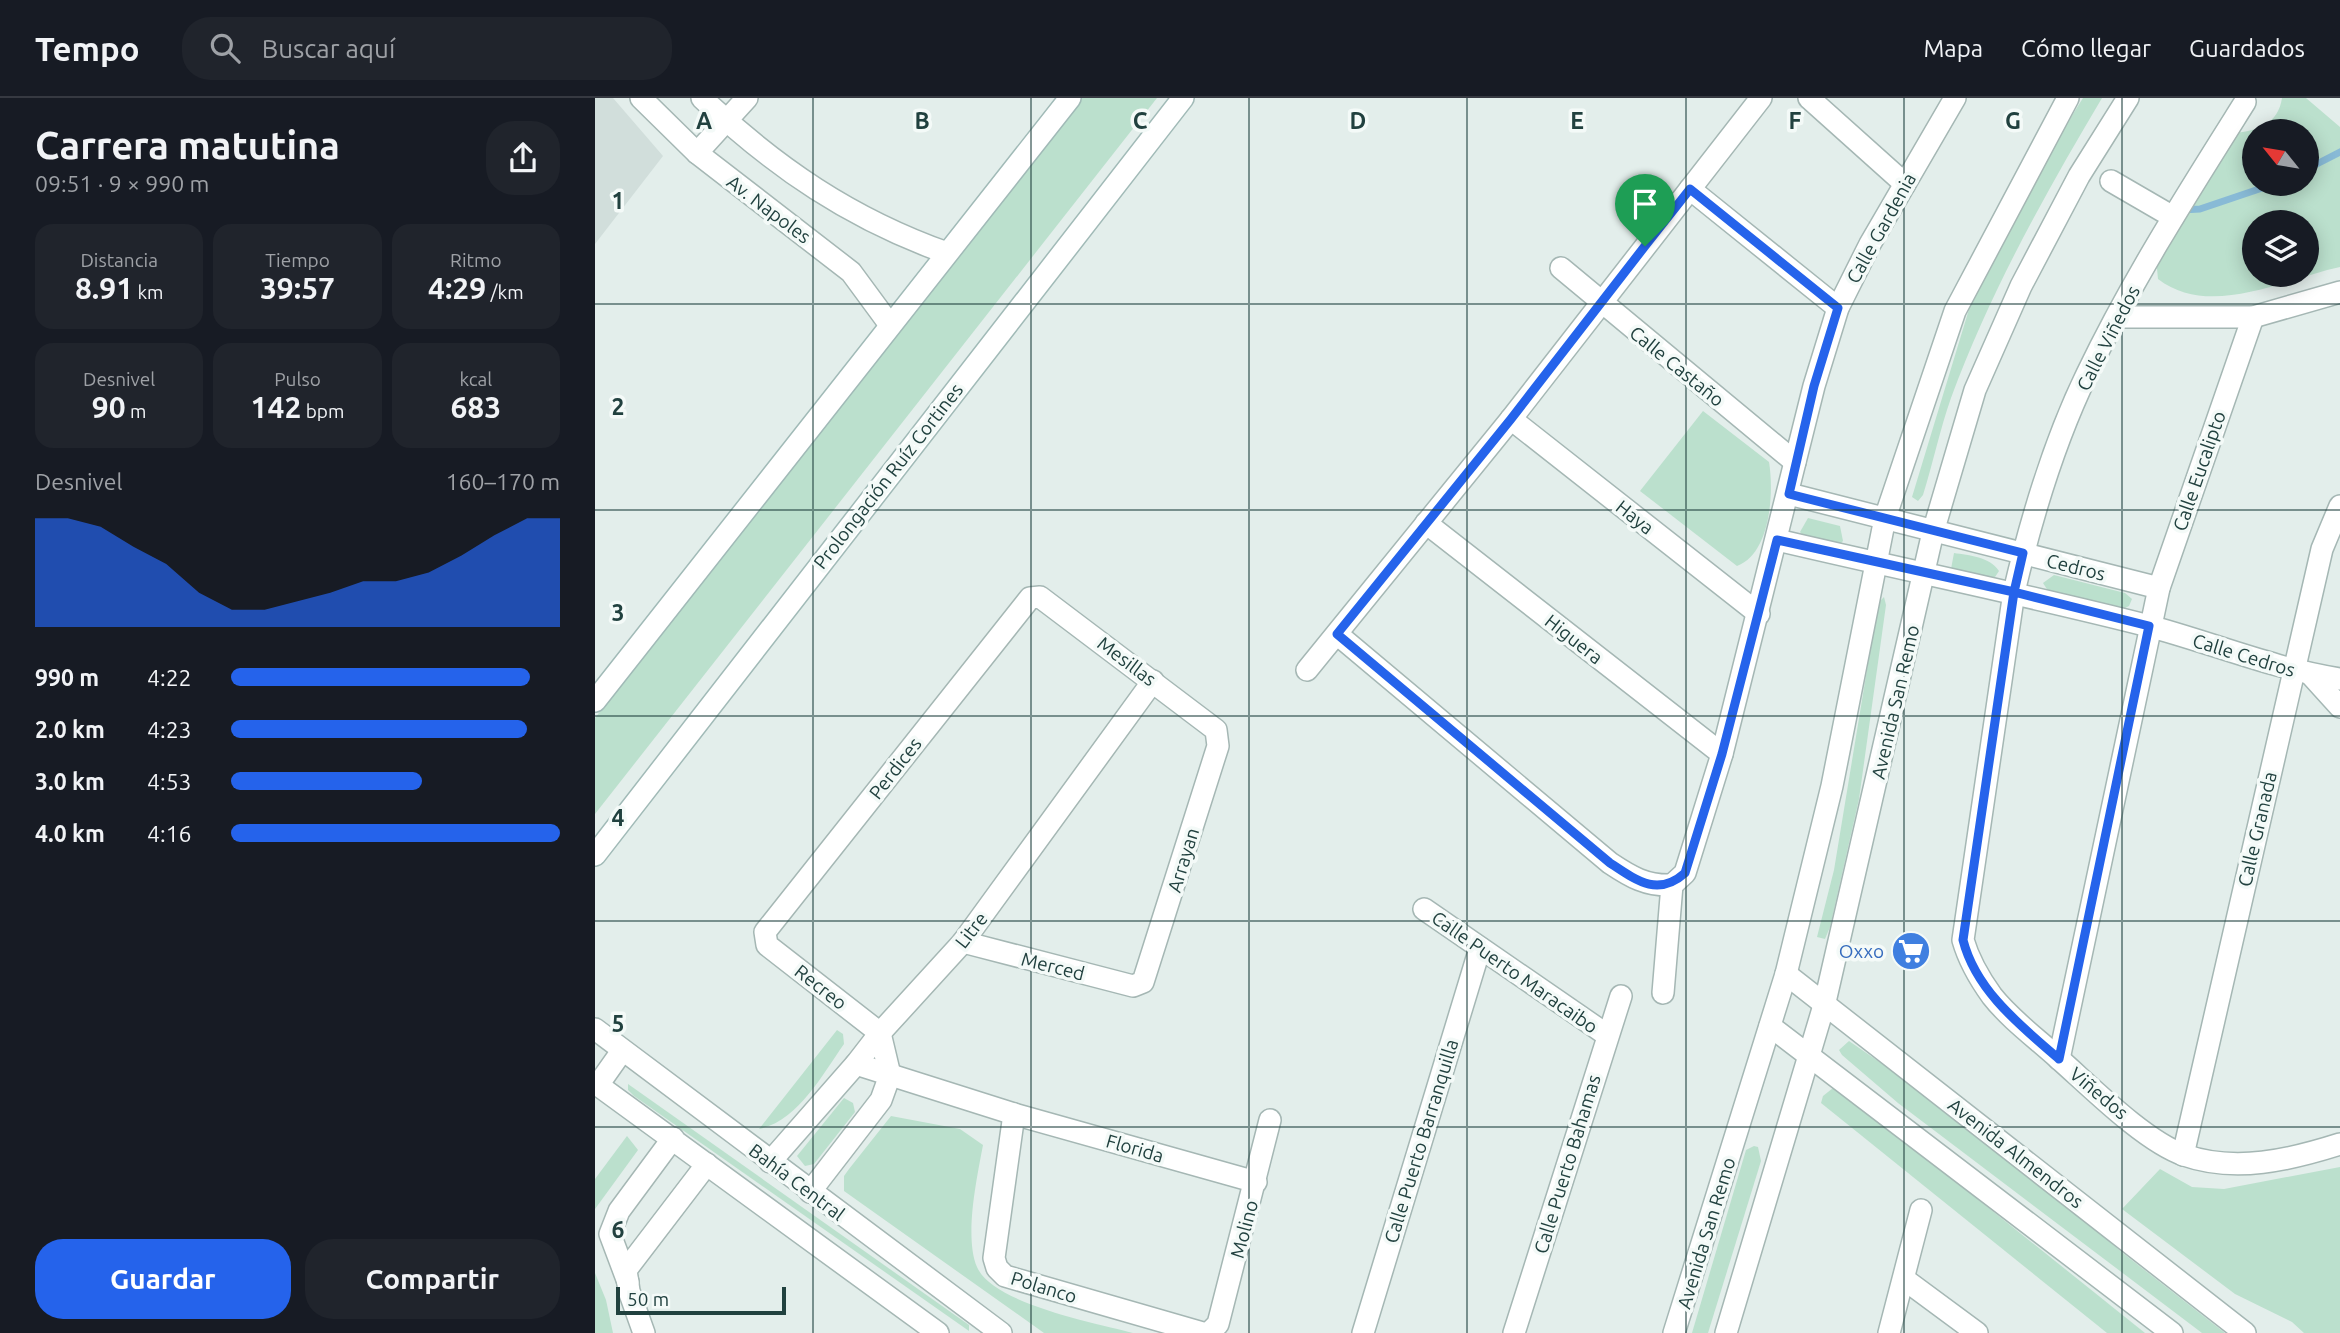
<!DOCTYPE html>
<html lang="es">
<meta charset="utf-8">
<style>
:root{--surface:#171b24;--page:#20242c;--text:#f1f3f6;--muted:#9ea1a6;--line:#363941;--accent:#2563eb}
body{margin:0;font-family:Ubuntu,sans-serif;background:var(--page);color:var(--text);height:100vh;display:flex;flex-direction:column;font-size:26px;white-space:nowrap}
*{box-sizing:border-box;margin:0}
p{font-size:23px;color:var(--muted)}
.icon{flex:none;width:38px;height:38px;fill:none;stroke:currentColor;stroke-width:2;stroke-linecap:round;stroke-linejoin:round}
.map{position:relative;flex:1;overflow:hidden}
.details{display:flex;flex-direction:column;background:var(--surface);width:595px}
.details>*{flex:none}
.needle{width:46px;rotate:300deg}
.fabs{position:absolute;left:1647px;top:21px;display:grid;gap:14px}
.fabs a{display:grid;place-items:center;width:77px;height:77px;border-radius:50%;background:var(--surface);box-shadow:0 4px 18px #0003;font-size:35px}
.scale{position:absolute;left:21px;bottom:18px;width:170px;box-sizing:border-box;padding-left:7px;border:4px solid #21413f;border-top:0;font-size:19px;line-height:24px;white-space:nowrap;color:#21413f;-webkit-text-stroke:5px #f4faf8;paint-order:stroke}
.pin{position:absolute;display:grid;place-items:center;width:60px;height:60px;color:#fff;margin:-72px -30px;border-radius:50% 50% 50% 0;rotate:-45deg;box-shadow:0 0 7px #0007}
.pin .icon{rotate:45deg}
.round{display:grid;place-items:center;flex:none;width:74px;height:74px;border-radius:28px;background:var(--page)}
.head{display:flex;align-items:center;justify-content:space-between;height:119px;padding:0 35px}
h1{font-size:38px;font-weight:700;line-height:52px}
.stats{display:grid;grid-template-columns:repeat(3,1fr);gap:10px;height:119px;padding:7px 35px}
.stats div{display:grid;align-content:center;border-radius:18px;background:var(--page);text-align:center}
.stats b{font-size:30px;font-weight:700}
.stats small{font-size:19px;font-weight:400}
.stats p{font-size:19px}
.chart{height:196px;padding:14px 35px}
.chart p{display:flex;justify-content:space-between}
.chart svg{width:100%;height:126px;margin-top:7px;fill:var(--accent);opacity:.7}
.action{display:flex;gap:14px;margin-top:auto;padding:14px 35px}
.action a{flex:1;height:80px;border-radius:28px;background:var(--accent);color:#fff;font-size:28px;font-weight:700;line-height:80px;text-align:center}
.action a+a{background:var(--page);color:var(--text)}
ul{padding:0 35px;list-style:none;font-size:23px}
li{display:grid;grid-template-columns:112px 84px 1fr;align-items:center;height:52px}
li i{height:18px;border-radius:9px;background:var(--accent)}
header{display:flex;align-items:center;gap:42px;box-sizing:border-box;height:98px;padding:0 35px;background:var(--surface);border-bottom:2px solid var(--line)}
header strong{font-size:33px}
nav{display:flex;gap:38px;margin-inline-start:auto;font-size:24px}
.search{width:490px;height:63px;background:var(--page);display:flex;align-items:center;gap:18px;box-sizing:border-box;padding:0 24px;border-radius:28px;color:var(--muted);font-size:26px}
main{display:flex;flex:1;min-height:0}
.map>svg:first-child{display:block}
</style>
<header>
<strong>Tempo</strong>
<div class="search"><svg class="icon" aria-label="search" viewBox="0 0 24 24"><circle cx="10" cy="10" r="6"/><path d="M15 15l6 6"/></svg>Buscar aquí</div>
<nav><a>Mapa</a><a>Cómo llegar</a><a>Guardados</a></nav>
</header>
<main>
<section class="details">
<div class="head"><div><h1>Carrera matutina</h1><p>09:51 · 9 × 990 m</p></div><a class="round"><svg class="icon" aria-label="share" viewBox="0 0 24 24"><path d="M12 15V3M7 8l5-5 5 5M5 13v7h14v-7"/></svg></a></div>
<div class="stats">
<div><p>Distancia</p><b>8.91<small> km</small></b></div>
<div><p>Tiempo</p><b>39:57</b></div>
<div><p>Ritmo</p><b>4:29<small> /km</small></b></div>
</div>
<div class="stats">
<div><p>Desnivel</p><b>90<small> m</small></b></div>
<div><p>Pulso</p><b>142<small> bpm</small></b></div>
<div><p>kcal</p><b>683</b></div>
</div>
<div class="chart"><p><span>Desnivel</span>160–170 m</p>
<svg viewBox="0 0 160 44" preserveAspectRatio="none"><path d="M0 44V6L10 6L20 9L30 16L40 22L50 32L60 38L70 38L80 35L90 32L100 28L110 28L120 25L130 19L140 12L150 6L160 6V44z"/></svg>
</div>
<ul>
<li><b>990 m</b>4:22<i style="width:91%"></i></li>
<li><b>2.0 km</b>4:23<i style="width:90%"></i></li>
<li><b>3.0 km</b>4:53<i style="width:58%"></i></li>
<li><b>4.0 km</b>4:16<i style="width:100%"></i></li>
</ul>
<div class="action"><a>Guardar</a><a>Compartir</a></div>
</section>
<div class="map">
<svg width="1745" height="1235" viewBox="0 0 1745 1235">
<rect width="100%" height="100%" fill="#e3eeeb"/>
<path fill="#d1dedb" d="M 0,0 L 18,0 L 68,58 L 0,146 Z"/>
<g fill="#bbe0cd" fill-rule="evenodd">
<path d="M 487,0 L 562,0 L 0,716 L 0,620 Z"/>
<path d="M 1488,0 L 1507,0 C 1450,96 1395,194 1356,300 C 1345,331 1338,365 1328,397 L 1323,403 L 1317,399 L 1375,208 L 1431,91 Z"/>
<path d="M 1687,0 L 1711,0 L 1745,29 L 1745,169 C 1689,181 1615,221 1563,181 L 1561,160 L 1639,35 C 1663,33 1683,26 1687,0 ZM 1659,33 L 1712,33 L 1712,86 L 1659,86 ZM 1659,124 L 1712,124 L 1712,177 L 1659,177 Z"/>
<path d="M 1108,313 L 1174,364 C 1179,394 1176,455 1142,468 L 1045,393 Z"/>
<path d="M 1213,420 L 1245,428 L 1248,443 L 1244,447 L 1210,440 L 1205,434 Z"/>
<path d="M 1359,455 C 1374,457 1395,459 1404,473 L 1400,479 L 1387,480 L 1356,471 Z"/>
<path d="M 1459,477 L 1530,495 L 1537,501 L 1534,508 L 1526,512 L 1455,496 L 1448,485 Z"/>
<path d="M 1289,499 L 1291,507 L 1264,701 L 1235,829 L 1230,841 L 1222,839 L 1239,772 L 1283,505 Z"/>
<path d="M 242,932 L 248,936 L 249,946 C 227,977 203,1023 164,1031 Z"/>
<path d="M 1254,943 L 1386,1034 L 1529,1156 L 1630,1235 L 1607,1235 L 1303,1005 L 1247,957 L 1244,952 Z"/>
<path d="M 33,986 L 374,1227 L 374,1233 L 39,998 L 33,992 Z"/>
<path d="M 1238,990 L 1249,994 L 1550,1235 L 1512,1235 L 1226,1005 L 1228,998 Z"/>
<path d="M 249,1000 L 258,1005 L 260,1014 L 219,1066 L 210,1068 L 202,1058 Z"/>
<path d="M 296,1018 L 365,1031 L 388,1047 C 382,1079 369,1139 382,1169 C 398,1206 501,1225 538,1235 L 449,1235 L 249,1093 L 249,1078 L 254,1071 Z"/>
<path d="M 32,1038 L 43,1052 L 0,1111 L 0,1081 Z"/>
<path d="M 1159,1048 L 1163,1049 L 1166,1063 L 1113,1235 L 1097,1235 L 1151,1052 Z"/>
<path d="M 1745,1069 L 1745,1235 L 1709,1235 L 1697,1224 L 1640,1196 L 1527,1111 L 1565,1071 L 1597,1089 L 1629,1091 Z"/>
<path d="M 0,1175 L 11,1202 L 18,1235 L 0,1235 Z"/>
</g>
<g fill="none" stroke-linecap="round" stroke-linejoin="round">
<g stroke="#88bad6" stroke-width="7">
<path d="M 1712,71 L 1745,54"/>
<path d="M 1586,112 L 1605,111 L 1679,86"/>
</g>
<g stroke="#a5b7b4" stroke-width="24">
<g id="minor">
<path d="M 46,0 L 102,55 L 256,174 L 295,227"/>
<path d="M 107,0 C 181,70 256,121 352,155"/>
<path d="M 1214,0 L 1310,86"/>
<path d="M 1650,4 C 1594,93 1537,182 1492,276 C 1459,344 1436,421 1419,494 L 1368,842 C 1374,863 1384,880 1397,898 C 1415,921 1441,940 1463,960 C 1495,988 1549,1043 1589,1057 C 1640,1075 1695,1062 1745,1046"/>
<path d="M 102,55 L 152,0"/>
<path d="M 1516,83 L 1578,119"/>
<path d="M 1095,91 L 1243,210"/>
<path d="M 966,170 L 1200,364"/>
<path d="M 1522,219 L 1658,219 L 1745,194"/>
<path d="M 916,321 L 1164,516"/>
<path d="M 1194,396 L 1564,490"/>
<path d="M 831,425 L 1127,656"/>
<path d="M 1182,442 C 1305,471 1428,496 1550,527 C 1615,544 1679,571 1745,581"/>
<path d="M 742,536 L 1015,765 C 1036,779 1051,788 1077,787"/>
<path d="M 712,572 L 916,321 L 1166,0"/>
<path d="M 1716,577 L 1745,609"/>
<path d="M 1077,787 L 1090,775 L 1127,656 L 1219,288 L 1243,210 L 1275,146 L 1360,0"/>
<path d="M 829,811 L 1012,937"/>
<path d="M 1191,876 L 1650,1235"/>
<path d="M 1068,895 L 1077,787"/>
<path d="M 1175,928 L 1577,1235"/>
<path d="M 0,931 L 406,1235"/>
<path d="M 1464,961 L 1564,490 L 1658,219"/>
<path d="M 261,966 L 419,1016 L 661,1084"/>
<path d="M 295,977 L 285,935 L 172,847 L 170,834 L 435,500 L 445,499 L 621,632 L 623,648 L 548,884 L 538,888 L 368,844"/>
<path d="M 0,985 L 343,1235"/>
<path d="M 419,1016 L 399,1160 L 402,1170 L 410,1178 L 608,1235"/>
<path d="M 1588,1057 L 1727,451 L 1745,408"/>
<path d="M 175,1064 L 261,966 L 285,935 L 368,844 L 558,583"/>
<path d="M 215,1094 L 286,1002 L 295,977"/>
<path d="M 1309,1181 L 1382,1235"/>
<path d="M 33,1184 L 15,1136 L 24,1113 L 78,1040"/>
<path d="M 49,1235 L 34,1193 L 31,1172 L 112,1066"/>
<path d="M 614,1235 L 623,1226 L 675,1022"/>
<path d="M 768,1235 L 885,850"/>
<path d="M 919,1235 L 1026,898"/>
<path d="M 1294,1235 L 1326,1112"/>
</g>
</g>
<g stroke="#a5b7b4" stroke-width="24">
<g id="tertiary">
<path d="M 3,987 L 27,953"/>
<path d="M 1079,1235 L 1191,876 L 1237,688 L 1290,420 L 1360,213 L 1473,0"/>
<path d="M 1131,1235 L 1230,904 L 1338,434 L 1380,292 L 1426,188 L 1484,78 L 1533,0"/>
</g>
</g>
<g stroke="#a1bab7" stroke-width="24">
<g id="secondary">
<path d="M 0,603 L 475,0"/>
<path d="M 0,757 L 588,0"/>
</g>
</g>
<use href="#minor" stroke="#fff" stroke-width="21"/>
<use href="#tertiary" stroke="#fff" stroke-width="21"/>
<use href="#secondary" stroke="#fff" stroke-width="21"/>
</g>
<g fill="none" stroke-linecap="round" stroke-linejoin="round">
<g stroke="#fff" stroke-width="14">
<path id="route" d="M 1050,148 L 916,321 L 742,536 L 1015,765 C 1042,783 1063,799 1090,775 L 1127,656 L 1182,442 L 1419,494 L 1554,528 L 1464,961 C 1426,928 1381,893 1368,842 L 1419,494 L 1428,455 L 1194,396 L 1219,288 L 1243,210 L 1095,91 L 1050,148"/>
</g>
<use href="#route" stroke="#2563eb" stroke-width="9"/>
</g>
<path fill="none" stroke="#21413f" stroke-width="2" stroke-opacity="0.55" d="M 218,0 L 218,1235M 436,0 L 436,1235M 654,0 L 654,1235M 872,0 L 872,1235M 1091,0 L 1091,1235M 1309,0 L 1309,1235M 1527,0 L 1527,1235M 0,206 L 1745,206M 0,412 L 1745,412M 0,618 L 1745,618M 0,823 L 1745,823M 0,1029 L 1745,1029"/>
<defs>
<g id="supermarket-disc" transform="scale(2.0125)"><circle r="9.5" fill="#3f7fe0" stroke="#f4faf8"/><path d="M-6-5.5h2.5l.6 2H6L4.5 2H-2.5L-4.4-4H-6ZM-1.5 3.2a1.3 1.3 0 1 0 .1 0ZM3 3.2a1.3 1.3 0 1 0 .1 0Z" fill="#fff"/></g>
</defs>
<g fill-rule="evenodd">
<use href="#supermarket-disc" x="1316" y="853"/>
</g>
<g text-anchor="middle" stroke-width="7" stroke-linejoin="round" paint-order="stroke">
<g font-size="19" fill="#21413f" stroke="#f4faf8">
<text transform="translate(174 111) rotate(37)" y="7">Av. Napoles</text>
<text transform="translate(1286 130) rotate(-61)" y="7">Calle Gardenia</text>
<text transform="translate(1513 240) rotate(-63)" y="7">Calle Viñedos</text>
<text transform="translate(1082 268) rotate(39)" y="7">Calle Castaño</text>
<text transform="translate(1604 373) rotate(-71)" y="7">Calle Eucalipto</text>
<text transform="translate(293 378) rotate(-52)" y="7">Prolongación Ruíz Cortines</text>
<text transform="translate(1040 419) rotate(38)" y="7">Haya</text>
<text transform="translate(1481 469) rotate(14)" y="7">Cedros</text>
<text transform="translate(979 541) rotate(38)" y="7">Higuera</text>
<text transform="translate(1649 557) rotate(17)" y="7">Calle Cedros</text>
<text transform="translate(532 563) rotate(37)" y="7">Mesillas</text>
<text transform="translate(1300 604) rotate(-77)" y="7">Avenida San Remo</text>
<text transform="translate(300 670) rotate(-52)" y="7">Perdices</text>
<text transform="translate(1662 731) rotate(-77)" y="7">Calle Granada</text>
<text transform="translate(588 762) rotate(-73)" y="7">Arrayan</text>
<text transform="translate(376 832) rotate(-52)" y="7">Litre</text>
<text transform="translate(458 868) rotate(14)" y="7">Merced</text>
<text transform="translate(920 874) rotate(35)" y="7">Calle Puerto Maracaibo</text>
<text transform="translate(226 889) rotate(38)" y="7">Recreo</text>
<text transform="translate(1504 995) rotate(40)" y="7">Viñedos</text>
<text transform="translate(826 1043) rotate(-73)" y="7">Calle Puerto Barranquilla</text>
<text transform="translate(540 1050) rotate(16)" y="7">Florida</text>
<text transform="translate(1421 1055) rotate(38)" y="7">Avenida Almendros</text>
<text transform="translate(972 1066) rotate(-73)" y="7">Calle Puerto Bahamas</text>
<text transform="translate(202 1084) rotate(37)" y="7">Bahía Central</text>
<text transform="translate(649 1131) rotate(-75)" y="7">Molino</text>
<text transform="translate(1111 1135) rotate(-73)" y="7">Avenida San Remo</text>
<text transform="translate(449 1189) rotate(17)" y="7">Polanco</text>
</g>
<g font-size="19" fill="#366cbe" stroke="#f4faf8" text-anchor="end">
<text x="1289" y="860">Oxxo</text>
</g>
</g>
<g font-size="23" text-anchor="middle" font-weight="bold" fill="#21413f" stroke="#f4faf8" stroke-width="7" stroke-linejoin="round" paint-order="stroke">
<text x="109" y="31">A</text>
<text x="327" y="31">B</text>
<text x="545" y="31">C</text>
<text x="763" y="31">D</text>
<text x="982" y="31">E</text>
<text x="1200" y="31">F</text>
<text x="1418" y="31">G</text>
<text x="23" y="111">1</text>
<text x="23" y="317">2</text>
<text x="23" y="523">3</text>
<text x="23" y="728">4</text>
<text x="23" y="934">5</text>
<text x="23" y="1140">6</text>
</g>
</svg>
<div class="fabs">
<a><svg class="needle" viewBox="-14 -14 28 28"><path d="M0-13l5 13h-10z" fill="#e53935"/><path d="M0 13l5-13h-10z" fill="#9ea1a6"/></svg></a>
<a><svg class="icon" aria-label="layers" viewBox="0 0 24 24"><path d="M12 4l9 5-9 5-9-5zM3 14l9 5 9-5"/></svg></a>
</div>
<div class="scale">50 m</div>
<div class="pin" style="left:1050px;top:148px;background:#1e9e55"><svg class="icon" aria-label="arrive" viewBox="0 0 24 24"><path d="M6 21V4h12l-3 4 3 4H6"/></svg></div>
</div>
</main>
